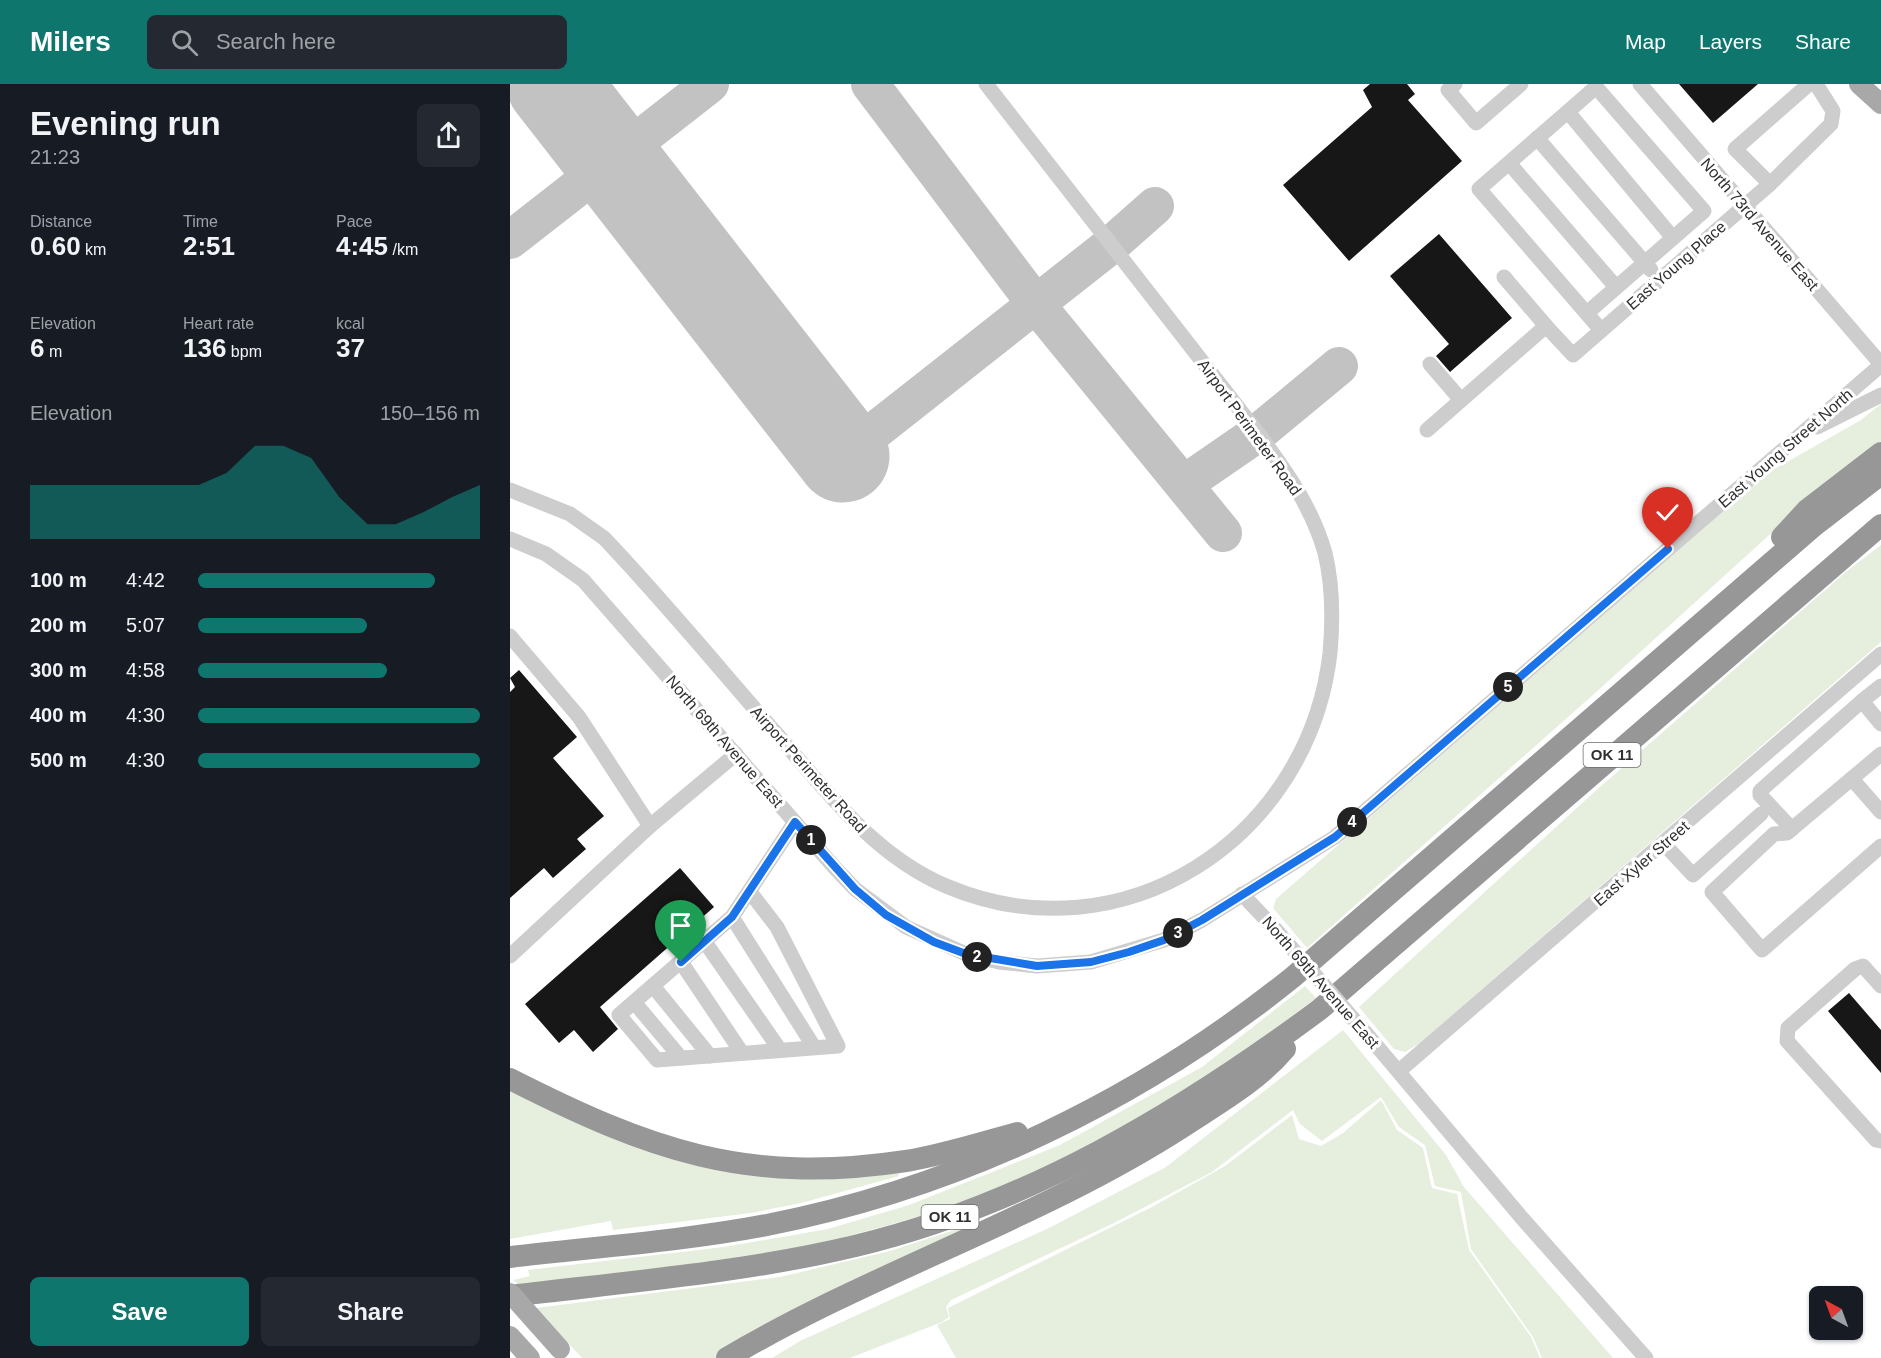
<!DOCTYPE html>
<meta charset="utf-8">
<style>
:root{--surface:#171b24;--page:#242831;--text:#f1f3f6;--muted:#9ea1a6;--accent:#0f766e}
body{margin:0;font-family:Arial,sans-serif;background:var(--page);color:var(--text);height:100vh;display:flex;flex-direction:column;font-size:22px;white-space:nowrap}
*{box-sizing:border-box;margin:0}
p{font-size:20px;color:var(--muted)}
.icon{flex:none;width:33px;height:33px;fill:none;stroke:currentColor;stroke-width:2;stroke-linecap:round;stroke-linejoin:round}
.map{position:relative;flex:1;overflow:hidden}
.side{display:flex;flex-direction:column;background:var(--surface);width:510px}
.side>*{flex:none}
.needle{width:39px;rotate:319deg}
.controls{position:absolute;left:1299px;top:1202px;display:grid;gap:12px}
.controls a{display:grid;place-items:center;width:54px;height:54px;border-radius:9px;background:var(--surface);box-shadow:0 2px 4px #0004;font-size:30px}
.pin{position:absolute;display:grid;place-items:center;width:51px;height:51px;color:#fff;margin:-62px -26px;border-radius:50% 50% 50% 0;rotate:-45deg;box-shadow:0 0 6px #0007}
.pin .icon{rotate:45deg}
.km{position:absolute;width:30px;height:30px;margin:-15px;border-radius:50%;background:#222;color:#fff;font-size:16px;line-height:30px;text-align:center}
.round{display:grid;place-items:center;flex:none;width:63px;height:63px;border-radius:9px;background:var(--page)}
.headline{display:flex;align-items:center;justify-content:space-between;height:102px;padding:0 30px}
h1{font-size:33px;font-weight:800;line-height:45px}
.metrics{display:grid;grid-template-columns:repeat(3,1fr);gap:9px;height:102px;padding:6px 30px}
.metrics div{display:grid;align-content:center}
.metrics b{font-size:26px;font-weight:800}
.metrics small{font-size:16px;font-weight:400}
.metrics p{font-size:16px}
.chart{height:168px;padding:12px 30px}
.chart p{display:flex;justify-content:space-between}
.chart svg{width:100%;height:108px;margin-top:6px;fill:var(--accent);opacity:.7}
.action{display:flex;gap:12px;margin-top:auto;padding:12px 30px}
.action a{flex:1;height:69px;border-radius:9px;background:var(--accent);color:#fff;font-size:24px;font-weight:800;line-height:69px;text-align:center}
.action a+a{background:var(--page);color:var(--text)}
ul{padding:0 30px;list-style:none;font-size:20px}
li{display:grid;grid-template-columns:96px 72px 1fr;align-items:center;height:45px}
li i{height:15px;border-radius:8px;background:var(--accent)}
header{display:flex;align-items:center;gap:36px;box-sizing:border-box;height:84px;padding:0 30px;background:var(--accent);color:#fff}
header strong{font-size:28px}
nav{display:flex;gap:33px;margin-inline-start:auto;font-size:21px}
.search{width:420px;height:54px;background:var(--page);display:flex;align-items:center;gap:15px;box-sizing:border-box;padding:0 21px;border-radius:9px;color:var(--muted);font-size:22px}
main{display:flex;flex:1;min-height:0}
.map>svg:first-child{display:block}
</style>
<header>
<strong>Milers</strong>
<div class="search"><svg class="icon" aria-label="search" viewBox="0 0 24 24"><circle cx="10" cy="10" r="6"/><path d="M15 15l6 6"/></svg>Search here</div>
<nav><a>Map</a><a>Layers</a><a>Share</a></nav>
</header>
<main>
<section class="side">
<div class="headline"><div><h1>Evening run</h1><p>21:23</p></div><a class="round"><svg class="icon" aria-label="share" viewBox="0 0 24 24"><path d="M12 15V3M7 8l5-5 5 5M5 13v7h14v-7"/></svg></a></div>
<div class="metrics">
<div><p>Distance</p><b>0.60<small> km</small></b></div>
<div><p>Time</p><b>2:51</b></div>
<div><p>Pace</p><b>4:45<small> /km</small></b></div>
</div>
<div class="metrics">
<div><p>Elevation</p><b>6<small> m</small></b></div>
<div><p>Heart rate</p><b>136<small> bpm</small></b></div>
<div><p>kcal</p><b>37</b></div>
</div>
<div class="chart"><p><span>Elevation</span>150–156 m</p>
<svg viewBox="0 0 160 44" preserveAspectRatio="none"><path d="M0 44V22L10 22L20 22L30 22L40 22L50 22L60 22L70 17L80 6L90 6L100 11L110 27L120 38L130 38L140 33L150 27L160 22V44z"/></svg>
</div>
<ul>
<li><b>100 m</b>4:42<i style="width:84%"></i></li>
<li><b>200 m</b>5:07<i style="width:60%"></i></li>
<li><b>300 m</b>4:58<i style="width:67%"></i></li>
<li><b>400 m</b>4:30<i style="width:100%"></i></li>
<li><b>500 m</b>4:30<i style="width:100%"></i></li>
</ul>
<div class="action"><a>Save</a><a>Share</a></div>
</section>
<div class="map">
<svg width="1371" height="1274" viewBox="0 0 1371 1274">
<rect width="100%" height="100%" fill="#fff"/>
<g fill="#e6eede">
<path d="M 1371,320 L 1371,357 L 1288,425 L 1084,610 L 797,864 L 763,824 L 766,815 L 1252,392 L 1351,336 Z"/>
<path d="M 1371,461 L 1371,558 L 910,959 L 895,968 L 884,965 L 849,923 L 1082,710 L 1337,487 Z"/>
<path d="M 795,902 L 806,914 C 733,969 659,1021 579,1063 C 494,1107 398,1139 305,1160 C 208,1182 107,1189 8,1200 L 3,1196 L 20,1192 L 18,1186 L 214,1163 L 318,1145 L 399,1121 L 550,1061 L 692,983 Z"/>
<path d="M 833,946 L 936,1071 L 954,1103 L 1103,1274 L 1032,1274 L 1023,1253 L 961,1165 L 951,1108 L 925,1102 L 915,1061 L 889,1043 L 871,1013 L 812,1057 L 790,1040 L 783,1026 L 702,1088 L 606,1138 L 441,1216 L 436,1223 L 439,1233 L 432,1238 L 340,1274 L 262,1274 L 290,1257 L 541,1143 L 656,1083 Z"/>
<path d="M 0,1005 L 151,1070 L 387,1085 L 389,1092 L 291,1119 L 241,1129 L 103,1146 L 101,1137 L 0,1155 Z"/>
<path d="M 871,1016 L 887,1046 L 913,1064 L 922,1104 L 947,1110 L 959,1166 L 1021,1253 L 1030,1274 L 446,1274 L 427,1241 L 440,1235 L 438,1224 L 642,1123 L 715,1082 L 782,1031 L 789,1055 L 811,1062 L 833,1049 Z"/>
<path d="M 472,1137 L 206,1274 L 72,1274 L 26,1224 L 270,1193 L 380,1167 Z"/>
</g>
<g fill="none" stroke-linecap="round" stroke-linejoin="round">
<g stroke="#c2c2c2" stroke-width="38">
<path d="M 360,0 L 525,219 L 713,449"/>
<path d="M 0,156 L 200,0"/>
<path d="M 333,372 L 602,160 L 645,122"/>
<path d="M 674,400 L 748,349 L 829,282"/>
</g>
<path stroke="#c2c2c2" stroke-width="93" d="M 43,0 L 333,372"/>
</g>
<g fill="#171717">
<path d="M 860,0 L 897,0 L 905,10 L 898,16 L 952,77 L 839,177 L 773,101 L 862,23 L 853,6 Z"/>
<path d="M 1169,0 L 1248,0 L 1203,39 Z"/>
<path d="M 929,150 L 1002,234 L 940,288 L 926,272 L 939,260 L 880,192 Z"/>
<path d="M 9,586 L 67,653 L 43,674 L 94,732 L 67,755 L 76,765 L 43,794 L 34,784 L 0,814 L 0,608 L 5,603 L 0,594 Z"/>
<path d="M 170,784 L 204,823 L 90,923 L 108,945 L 83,968 L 64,946 L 49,959 L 15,920 Z"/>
<path d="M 1339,909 L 1371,946 L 1371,989 L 1318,927 Z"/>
</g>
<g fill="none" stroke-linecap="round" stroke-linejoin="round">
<g stroke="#cdcdcd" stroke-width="15">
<path d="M 945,0 L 938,6 L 966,39 L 1011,0"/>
<path d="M 1130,0 L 1371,280"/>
<path d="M 1058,28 L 1163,154"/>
<path d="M 1027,54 L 1141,186"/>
<path d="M 999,79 L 1106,203"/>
<path d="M 1260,100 L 1225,65 L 1299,0"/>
<path d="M 1077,229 L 1194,127 L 1086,3 L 969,105 L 1091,246"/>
<path d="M 1036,242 L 1063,271 L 1260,100 L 1321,40 L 1323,27 L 1306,0"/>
<path d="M 920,280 L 951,316"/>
<path d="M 1307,343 L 1371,311"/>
<path d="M 917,346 L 1036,242 L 994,193"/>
<path d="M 0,406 L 60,430 L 94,454 C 153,516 208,583 265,648 C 316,706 363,771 436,802 C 613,877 799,754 820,569 C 823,536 823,502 815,469 C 802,423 776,387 748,349 L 476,0"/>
<path d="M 0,455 L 36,470 L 73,496 L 325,784 L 345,805 L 396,843 L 456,870 L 489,878 L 527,882 L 581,878 L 654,856 L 692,836 L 825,753 L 1371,281"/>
<path d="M 0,552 L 69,633 L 140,742 L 0,872"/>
<path d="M 1352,617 L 1371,602"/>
<path d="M 1371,670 L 1277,749 L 1264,750 L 1202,808 L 1252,866 L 1371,762"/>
<path d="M 1342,695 L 1371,728"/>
<path d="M 140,742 L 226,670"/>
<path d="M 1282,745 L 1250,711 L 1250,707 L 1352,617 L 1371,640"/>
<path d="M 1154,760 L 1183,791 L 1251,730"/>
<path d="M 240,808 L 267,843 L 328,962 L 147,976 L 109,931 L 222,833 L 285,738"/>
<path d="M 732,810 L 765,845"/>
<path d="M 222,833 L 304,963"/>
<path d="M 195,858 L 270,966"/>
<path d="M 171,878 L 232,969"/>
<path d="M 143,902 L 200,972"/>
<path d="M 1371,902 L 1353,882 L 1345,885 L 1278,944 L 1277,957 L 1366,1056 L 1371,1057"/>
<path d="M 124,918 L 171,974"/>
<path d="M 860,954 L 1011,1133 L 1136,1274"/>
<path d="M 889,987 L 1371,570"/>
</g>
<g stroke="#a8a8a8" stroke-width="20">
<path d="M 1349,0 L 1371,20"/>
<path d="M 0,1252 L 20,1274"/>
</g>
<g stroke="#979797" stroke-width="22">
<path d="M 1272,453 L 1297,426 L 1371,369"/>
<path d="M 0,995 C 140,1066 236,1101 396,1077 C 433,1071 470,1059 507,1049"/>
<path d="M 0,1173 C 85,1163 173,1157 257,1141 C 450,1103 630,1016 783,893 L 1305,441 L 1371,390"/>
<path d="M 0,1212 C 115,1198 232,1189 345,1162 C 516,1121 669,1030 809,926 L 1371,441"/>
<path d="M 217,1274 C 364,1187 530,1135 674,1042 C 709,1019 748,997 775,965"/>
</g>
<path stroke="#cdcdcd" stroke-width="15" d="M 765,845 L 860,954"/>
<path stroke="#a8a8a8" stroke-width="20" d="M 0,1209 L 50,1265"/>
</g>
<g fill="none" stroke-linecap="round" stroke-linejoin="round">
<g stroke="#fff" stroke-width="12">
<path id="route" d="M 171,878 L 222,833 L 285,738 L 345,805 L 376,831 L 424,858 L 456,870 L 527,882 L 581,878 L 619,868 L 654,856 L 692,836 L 825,753 L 1158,465"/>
</g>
<use href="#route" stroke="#1a73e8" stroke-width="8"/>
</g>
<g text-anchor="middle" stroke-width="6" stroke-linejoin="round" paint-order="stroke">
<g fill="#fff" stroke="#6e6e6e" stroke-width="1.5">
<rect x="1073.5" y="659" width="57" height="24" rx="4.5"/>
<rect x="411.5" y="1121" width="57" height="24" rx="4.5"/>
</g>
<g font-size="15" font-weight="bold" fill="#303030">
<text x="1102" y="676">OK 11</text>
<text x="440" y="1138">OK 11</text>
</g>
<g font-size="16" fill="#303030" stroke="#fff">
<text transform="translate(1250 140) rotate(49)" y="6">North 73rd Avenue East</text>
<text transform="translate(1166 181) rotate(-41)" y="6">East Young Place</text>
<text transform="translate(740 343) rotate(54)" y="6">Airport Perimeter Road</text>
<text transform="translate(1275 364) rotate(-41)" y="6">East Young Street North</text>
<text transform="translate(215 657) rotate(49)" y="6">North 69th Avenue East</text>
<text transform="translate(299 685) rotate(48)" y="6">Airport Perimeter Road</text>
<text transform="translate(1131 779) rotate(-41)" y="6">East Xyler Street</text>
<text transform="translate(811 898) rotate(49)" y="6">North 69th Avenue East</text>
</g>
</g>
</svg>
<div class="controls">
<a><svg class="needle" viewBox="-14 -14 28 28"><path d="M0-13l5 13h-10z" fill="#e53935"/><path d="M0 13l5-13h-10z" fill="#9ea1a6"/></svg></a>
</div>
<div class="pin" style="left:171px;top:878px;background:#1e9e55"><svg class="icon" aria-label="arrive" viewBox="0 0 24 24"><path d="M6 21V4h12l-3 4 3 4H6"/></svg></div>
<div class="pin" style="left:1158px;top:465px;background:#d93025"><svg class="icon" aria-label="check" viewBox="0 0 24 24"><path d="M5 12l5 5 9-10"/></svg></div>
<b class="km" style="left:301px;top:756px">1</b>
<b class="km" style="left:467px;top:873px">2</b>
<b class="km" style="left:668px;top:849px">3</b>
<b class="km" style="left:842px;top:738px">4</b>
<b class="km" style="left:998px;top:603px">5</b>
</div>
</main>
